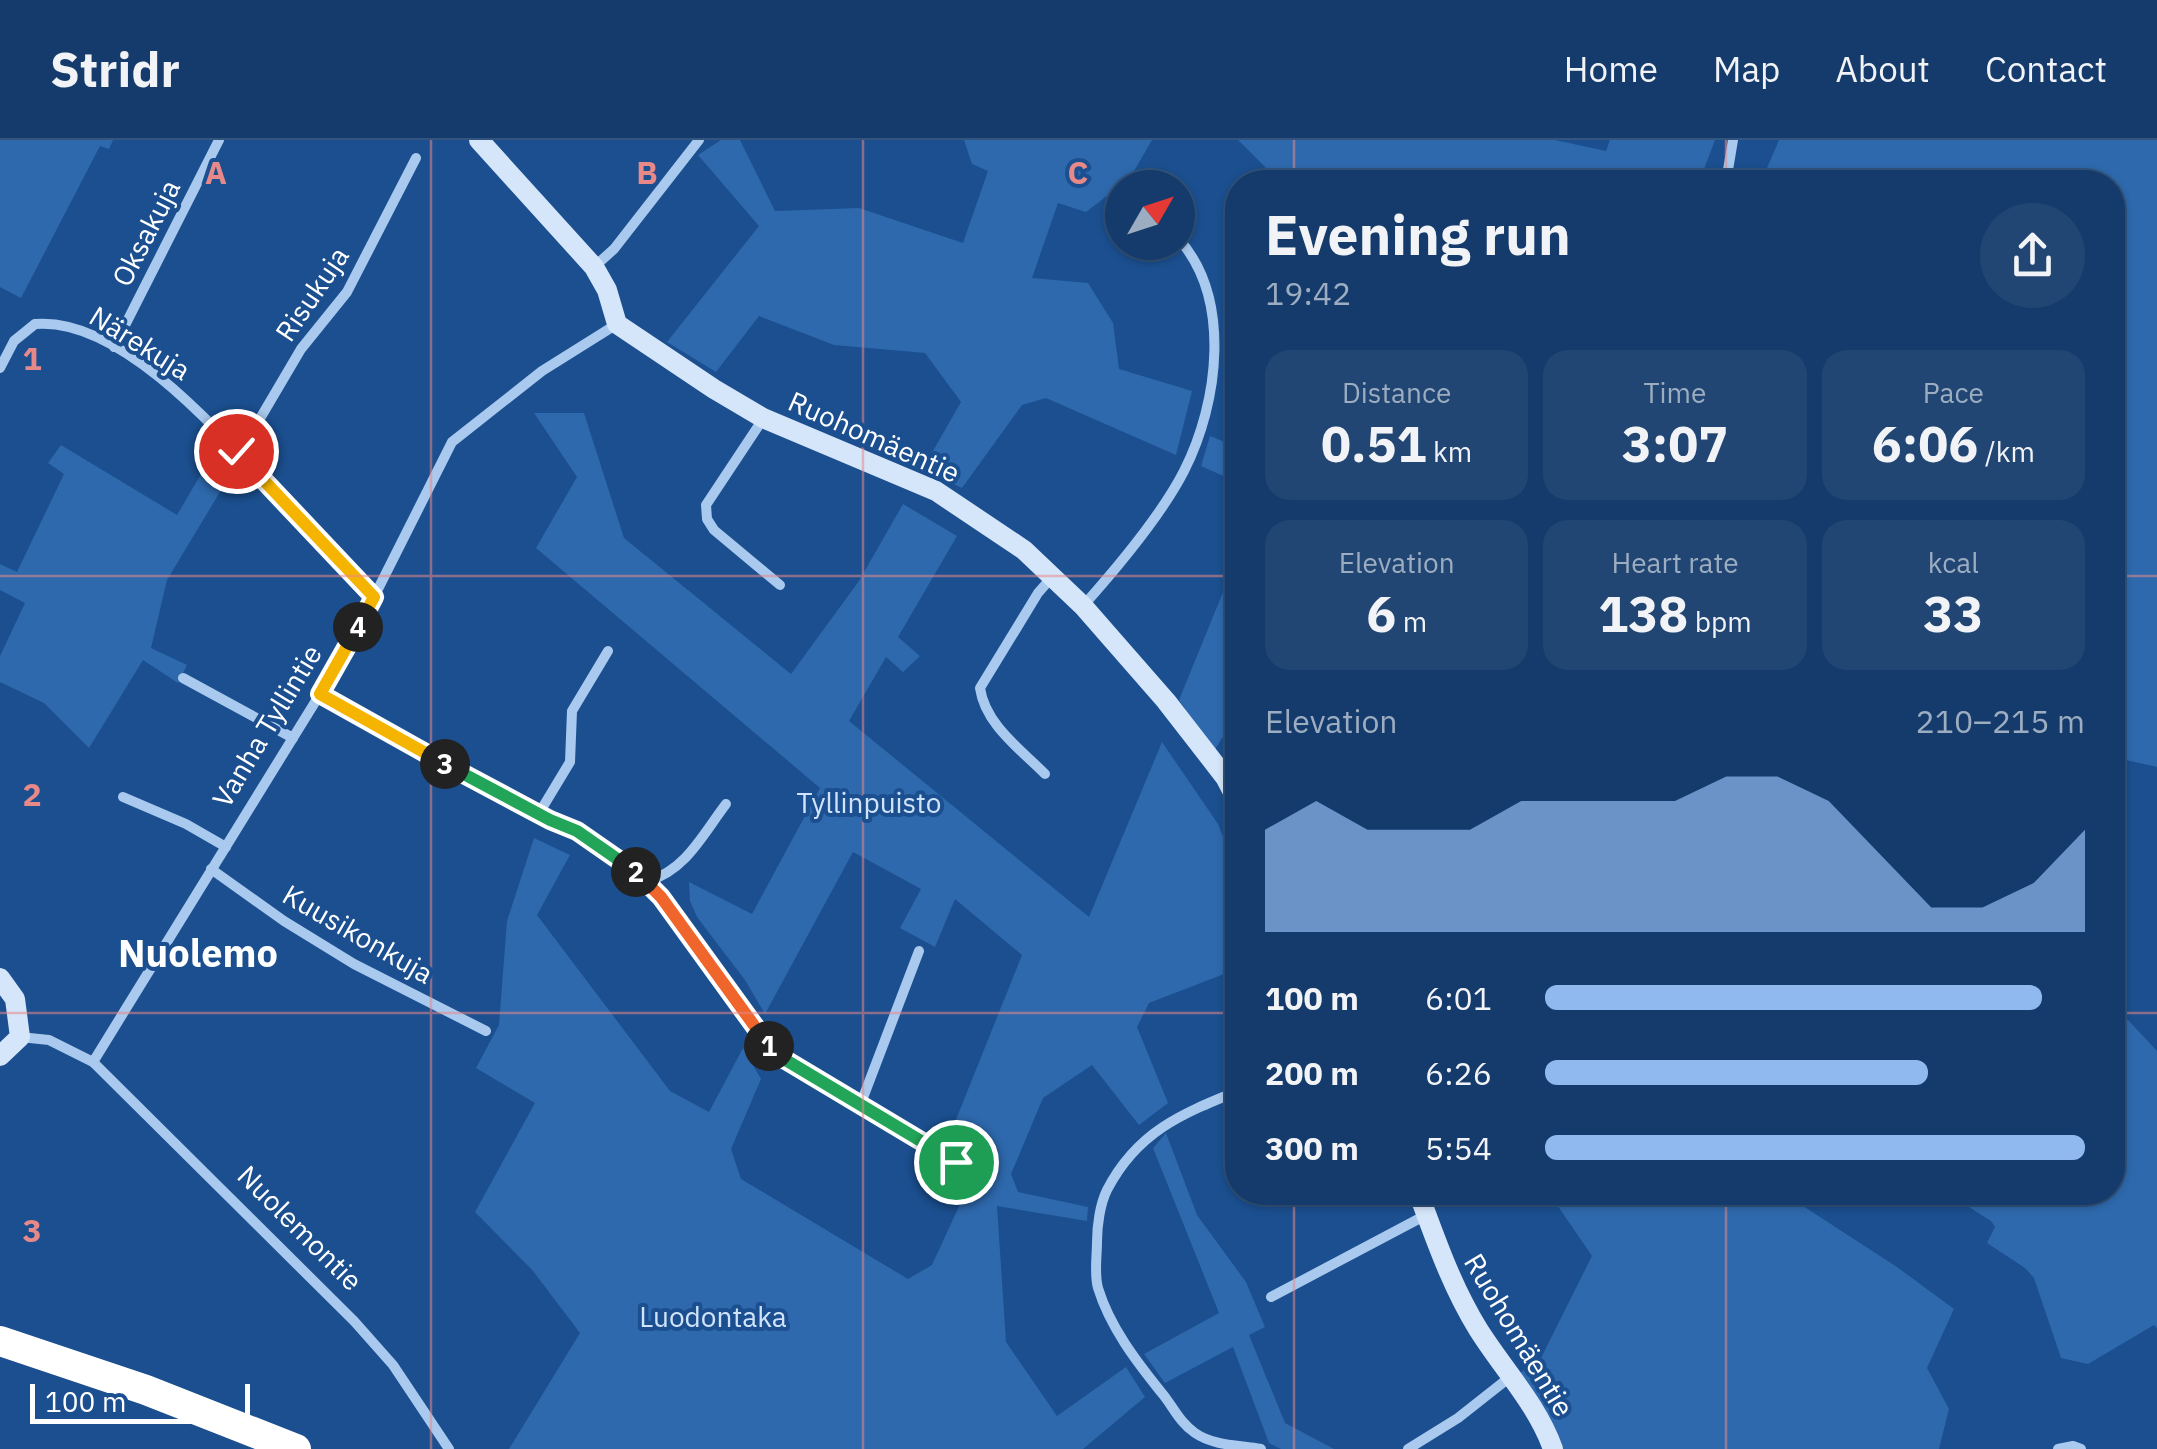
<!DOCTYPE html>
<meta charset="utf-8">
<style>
:root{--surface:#143b6b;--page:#214673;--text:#f1f3f6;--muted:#9dadc1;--line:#33557e;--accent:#90b9f0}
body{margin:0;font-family:"IBM Plex Sans",sans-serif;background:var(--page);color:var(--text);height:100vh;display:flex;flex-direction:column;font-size:38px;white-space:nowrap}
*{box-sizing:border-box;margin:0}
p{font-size:32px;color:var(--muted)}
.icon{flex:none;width:55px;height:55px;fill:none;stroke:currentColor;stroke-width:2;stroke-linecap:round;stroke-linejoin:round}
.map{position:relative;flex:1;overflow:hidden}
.panel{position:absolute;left:1225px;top:30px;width:900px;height:1035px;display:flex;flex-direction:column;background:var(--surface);border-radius:40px;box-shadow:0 2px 8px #0004,0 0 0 2px var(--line)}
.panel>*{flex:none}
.needle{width:65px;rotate:51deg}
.controls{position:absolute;left:1105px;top:30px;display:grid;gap:20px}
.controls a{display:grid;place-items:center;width:90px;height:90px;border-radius:50%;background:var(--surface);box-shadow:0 2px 8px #0004,0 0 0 2px var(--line);font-size:50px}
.scale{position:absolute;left:30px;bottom:25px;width:220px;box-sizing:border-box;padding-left:10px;border:5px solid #fff;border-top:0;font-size:28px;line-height:35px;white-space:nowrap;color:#fff;-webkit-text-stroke:8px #1b4f8f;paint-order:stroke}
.pin{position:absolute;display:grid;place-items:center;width:85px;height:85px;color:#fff;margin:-42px;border:5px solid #fff;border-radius:50%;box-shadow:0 2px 10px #0007}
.km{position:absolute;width:50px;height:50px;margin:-25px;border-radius:50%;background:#222;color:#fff;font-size:28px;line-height:50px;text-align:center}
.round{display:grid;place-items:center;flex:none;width:105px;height:105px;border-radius:52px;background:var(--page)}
.headline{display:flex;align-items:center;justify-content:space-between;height:170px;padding:0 40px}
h1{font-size:55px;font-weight:700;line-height:75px}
.figures{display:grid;grid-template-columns:repeat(3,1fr);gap:15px;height:170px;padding:10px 40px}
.figures div{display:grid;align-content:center;border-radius:25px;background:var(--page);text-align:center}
.figures b{font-size:50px;font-weight:700}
.figures small{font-size:28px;font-weight:400}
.figures p{font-size:28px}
.chart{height:280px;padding:20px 40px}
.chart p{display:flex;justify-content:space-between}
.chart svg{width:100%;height:180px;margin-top:10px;fill:var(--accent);opacity:.7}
ul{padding:0 40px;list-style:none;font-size:32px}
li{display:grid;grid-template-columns:160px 120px 1fr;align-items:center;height:75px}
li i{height:25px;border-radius:12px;background:var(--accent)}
header{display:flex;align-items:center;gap:60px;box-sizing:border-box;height:140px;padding:0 50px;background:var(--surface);border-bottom:2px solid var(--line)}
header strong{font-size:48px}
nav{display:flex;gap:55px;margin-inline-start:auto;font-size:35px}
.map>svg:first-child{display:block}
</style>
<header>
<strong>Stridr</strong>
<nav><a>Home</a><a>Map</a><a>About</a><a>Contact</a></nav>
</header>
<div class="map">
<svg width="2157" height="1309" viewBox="0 0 2157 1309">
<rect width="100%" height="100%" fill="#1b4f8f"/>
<g fill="#2e69ad">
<path d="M 0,0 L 113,0 L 109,9 L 100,6 L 21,158 L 0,147 Z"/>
<path d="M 721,0 L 740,0 L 775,71 L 859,68 L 963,103 L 988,31 L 972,24 L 964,0 L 1152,0 L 1130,38 L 1086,72 L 1058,63 L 1032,138 L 1088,143 L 1113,183 L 1119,229 L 1192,251 L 1176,315 L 1046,258 L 1022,265 L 962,348 L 922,330 L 961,262 L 925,213 L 834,205 L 759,176 L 716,232 L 667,202 L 759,86 L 698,15 Z"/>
<path d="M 1238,0 L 1555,0 L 1606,11 L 1610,0 L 1715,0 L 1704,29 L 1703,42 L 1280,42 Z"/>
<path d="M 1779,0 L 2157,0 L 2157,627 L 2113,617 L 2112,42 L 1761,42 Z"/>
<path d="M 534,273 L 584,273 L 624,398 L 791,534 L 859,441 L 903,364 L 957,396 L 898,497 L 920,516 L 903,532 L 886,517 L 849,581 L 1089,777 L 1162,602 L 1218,684 L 1237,731 L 1237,829 L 1149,863 L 1137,887 L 1168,963 L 1139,985 L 1092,925 L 1043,958 L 1011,1034 L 1018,1052 L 1088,1067 L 1087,1081 L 997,1066 L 1006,1202 L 1057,1276 L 1126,1227 L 1145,1257 L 1083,1309 L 509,1309 L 580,1193 L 533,1131 L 475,1072 L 535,963 L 476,928 L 499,885 L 507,781 L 534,698 L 570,715 L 537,775 L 670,951 L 709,972 L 743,908 L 761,939 L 731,1009 L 741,1039 L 908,1139 L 932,1125 L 967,1049 L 943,1039 L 970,1008 L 949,997 L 1022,815 L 955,759 L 935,807 L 900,788 L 921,749 L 853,712 L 765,874 L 745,840 L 697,777 L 690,761 L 689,742 L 752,774 L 820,648 L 536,408 L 577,337 Z"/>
<path d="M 1210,296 L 1237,307 L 1237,342 L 1201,326 Z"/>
<path d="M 61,305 L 177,375 L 214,312 L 232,332 L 167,440 L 151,508 L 187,525 L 178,543 L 143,520 L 89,608 L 44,563 L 0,542 L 0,516 L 25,463 L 0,450 L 0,424 L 17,432 L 64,334 L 48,323 Z"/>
<path d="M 1237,418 L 1237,574 L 1214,611 L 1179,560 Z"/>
<path d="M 2113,864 L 2157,911 L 2157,1188 L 2154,1185 L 2088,1224 L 2061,1218 L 2034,1138 L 2025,1128 L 1987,1103 L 1995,1087 L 1991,1081 L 1947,1053 L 2112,1052 Z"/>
<path d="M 1166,993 L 1197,1075 L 1246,1142 L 1265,1187 L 1249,1195 L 1285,1283 L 1334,1309 L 1281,1309 L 1269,1303 L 1233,1207 L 1165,1243 L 1144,1214 L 1219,1173 L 1153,1008 Z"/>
<path d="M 1549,1053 L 1783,1053 L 1897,1127 L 1954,1169 L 1927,1228 L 1949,1269 L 1939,1309 L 1560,1309 L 1518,1234 L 1540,1220 L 1592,1116 Z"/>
</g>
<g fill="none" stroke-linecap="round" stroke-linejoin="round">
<g stroke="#a9c9ee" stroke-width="10">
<path d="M 1726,42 L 1733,0"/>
<path d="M 594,127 L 614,109 L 699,0"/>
<path d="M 114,207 L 219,0"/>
<path d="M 0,228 L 14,201 L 35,184 C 126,176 232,307 289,368 C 317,398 346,427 374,457"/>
<path d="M 763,279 L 706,365 L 707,379 L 714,390 L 780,445"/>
<path d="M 237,311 L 258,282 L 301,209 L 347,152 L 416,18"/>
<path d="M 1083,466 C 1116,429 1162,374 1184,331 C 1219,262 1232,158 1178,98"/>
<path d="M 183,538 L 293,598"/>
<path d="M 320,554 L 487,648 L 577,691 L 648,741 L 774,913 L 956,1021"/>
<path d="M 1045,634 C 1020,609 985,584 980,548 L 1038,453 L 1052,437"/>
<path d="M 123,657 L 186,684 L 226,707"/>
<path d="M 538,675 L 570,622 L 572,571 L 608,511"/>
<path d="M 211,729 L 284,781 L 354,824 L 486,891"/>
<path d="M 648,741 C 686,730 703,694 726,664"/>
<path d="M 20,897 L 49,900 L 93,922 L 354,1181 L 393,1225 L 449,1309"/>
<path d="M 93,922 L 320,554 L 374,457 L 452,302 L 542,231 L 617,184"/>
<path d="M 1238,951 C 1181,974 1137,992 1107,1050 C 1100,1064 1097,1086 1097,1102 C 1097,1116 1094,1134 1098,1148 C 1110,1187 1136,1221 1161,1252 C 1173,1266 1179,1282 1195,1293 C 1214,1306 1239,1305 1261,1309"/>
<path d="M 861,963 L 919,811"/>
<path d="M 1271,1157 L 1426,1075"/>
<path d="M 1408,1309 L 1458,1278 L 1510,1237"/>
<path d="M 2058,1309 L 2073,1306 L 2081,1309"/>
</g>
<g stroke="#d6e6fa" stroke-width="20">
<path d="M 479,0 L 594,127 L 607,150 L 617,184 L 714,249 L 763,278 L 936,351 L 1024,410 L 1083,466 L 1166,561 L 1225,637 L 1238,662"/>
<path d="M 0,838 L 15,859 L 20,897 L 0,916"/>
<path d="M 1418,1052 C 1436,1100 1451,1145 1478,1189 C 1503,1229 1537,1264 1553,1309"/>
</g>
<path stroke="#fff" stroke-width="30" d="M 0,1201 L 146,1250 L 296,1309"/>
</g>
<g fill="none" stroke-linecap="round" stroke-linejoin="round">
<g stroke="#fff" stroke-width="20">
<path id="split-1" d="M 769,906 L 774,913 L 956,1022"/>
</g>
<g stroke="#fff" stroke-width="20">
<path id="split-2" d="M 636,732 L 661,757 L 769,906"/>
</g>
<g stroke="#fff" stroke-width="20">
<path id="split-3" d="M 445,624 L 550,680 L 577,691 L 636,732"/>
</g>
<g stroke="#fff" stroke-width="20">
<path id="split-4" d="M 358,487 L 320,554 L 445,624"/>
</g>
<g stroke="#fff" stroke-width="20">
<path id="split-5" d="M 236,311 L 374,457 L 358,487"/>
</g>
<use href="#split-1" stroke="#22a559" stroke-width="12"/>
<use href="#split-2" stroke="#f0652b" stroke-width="12"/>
<use href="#split-3" stroke="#22a559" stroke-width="12"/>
<use href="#split-4" stroke="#f5b400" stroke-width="12"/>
<use href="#split-5" stroke="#f5b400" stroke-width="12"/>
</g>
<path fill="none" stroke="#e88989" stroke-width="2.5" stroke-opacity="0.55" d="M 431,0 L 431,1309M 863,0 L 863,1309M 1294,0 L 1294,42M 1726,0 L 1726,42M 0,436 L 1238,436M 2112,436 L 2157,436M 0,873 L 1238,873M 2112,873 L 2157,873M 1294,1052 L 1294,1309M 1726,1052 L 1726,1309"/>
<g text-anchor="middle" stroke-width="8" stroke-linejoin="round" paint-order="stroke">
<g font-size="28" fill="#fff" stroke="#1b4f8f">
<text transform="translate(146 93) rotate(-63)" y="10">Oksakuja</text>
<text transform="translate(312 154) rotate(-56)" y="10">Risukuja</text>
<text transform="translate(140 203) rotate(32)" y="10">Närekuja</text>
<text transform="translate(874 297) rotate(24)" y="10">Ruohomäentie</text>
<text transform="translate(267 586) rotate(-59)" y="10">Vanha Tyllintie</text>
<text transform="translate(358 794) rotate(30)" y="10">Kuusikonkuja</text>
<text transform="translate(300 1088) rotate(45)" y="10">Nuolemontie</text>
<text transform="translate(1519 1195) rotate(59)" y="10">Ruohomäentie</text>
</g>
<g font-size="28" fill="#cfe3fa" stroke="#1b4f8f">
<text x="869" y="673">Tyllinpuisto</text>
<text x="713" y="1187">Luodontaka</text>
</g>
<g font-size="38" font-weight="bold" fill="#fff" stroke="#1b4f8f">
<text x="198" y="827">Nuolemo</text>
</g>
</g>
<g font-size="32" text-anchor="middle" font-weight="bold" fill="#e88989" stroke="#1b4f8f" stroke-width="8" stroke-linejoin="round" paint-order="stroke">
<text x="216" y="44">A</text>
<text x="647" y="44">B</text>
<text x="1078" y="44">C</text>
<text x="32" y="230">1</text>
<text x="32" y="666">2</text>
<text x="32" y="1102">3</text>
</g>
</svg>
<div class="controls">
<a><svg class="needle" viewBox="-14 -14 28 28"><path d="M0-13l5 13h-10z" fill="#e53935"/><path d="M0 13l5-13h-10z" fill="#9dadc1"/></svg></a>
</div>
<div class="scale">100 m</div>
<div class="pin" style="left:956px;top:1022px;background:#1e9e55"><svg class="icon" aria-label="arrive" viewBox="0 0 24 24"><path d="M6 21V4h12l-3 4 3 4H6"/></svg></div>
<div class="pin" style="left:236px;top:311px;background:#d93025"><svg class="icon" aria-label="check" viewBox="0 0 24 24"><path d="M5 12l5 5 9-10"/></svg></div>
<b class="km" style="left:769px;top:906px">1</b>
<b class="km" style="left:636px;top:732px">2</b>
<b class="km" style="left:445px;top:624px">3</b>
<b class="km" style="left:358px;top:487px">4</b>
<section class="panel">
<div class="headline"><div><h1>Evening run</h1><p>19:42</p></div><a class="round"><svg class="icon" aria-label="share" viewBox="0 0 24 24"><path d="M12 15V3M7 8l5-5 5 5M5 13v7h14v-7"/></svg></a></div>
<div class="figures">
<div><p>Distance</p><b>0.51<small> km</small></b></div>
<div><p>Time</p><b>3:07</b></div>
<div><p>Pace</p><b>6:06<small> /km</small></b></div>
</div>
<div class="figures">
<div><p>Elevation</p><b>6<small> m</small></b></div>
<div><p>Heart rate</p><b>138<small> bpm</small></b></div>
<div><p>kcal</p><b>33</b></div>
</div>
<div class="chart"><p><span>Elevation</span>210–215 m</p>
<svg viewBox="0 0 160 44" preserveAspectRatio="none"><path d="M0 44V19L10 12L20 19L30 19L40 19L50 12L60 12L70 12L80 12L90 6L100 6L110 12L120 25L130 38L140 38L150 32L160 19V44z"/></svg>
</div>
<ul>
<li><b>100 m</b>6:01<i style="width:92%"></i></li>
<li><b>200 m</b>6:26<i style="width:71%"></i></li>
<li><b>300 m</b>5:54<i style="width:100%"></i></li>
</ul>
</section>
</div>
